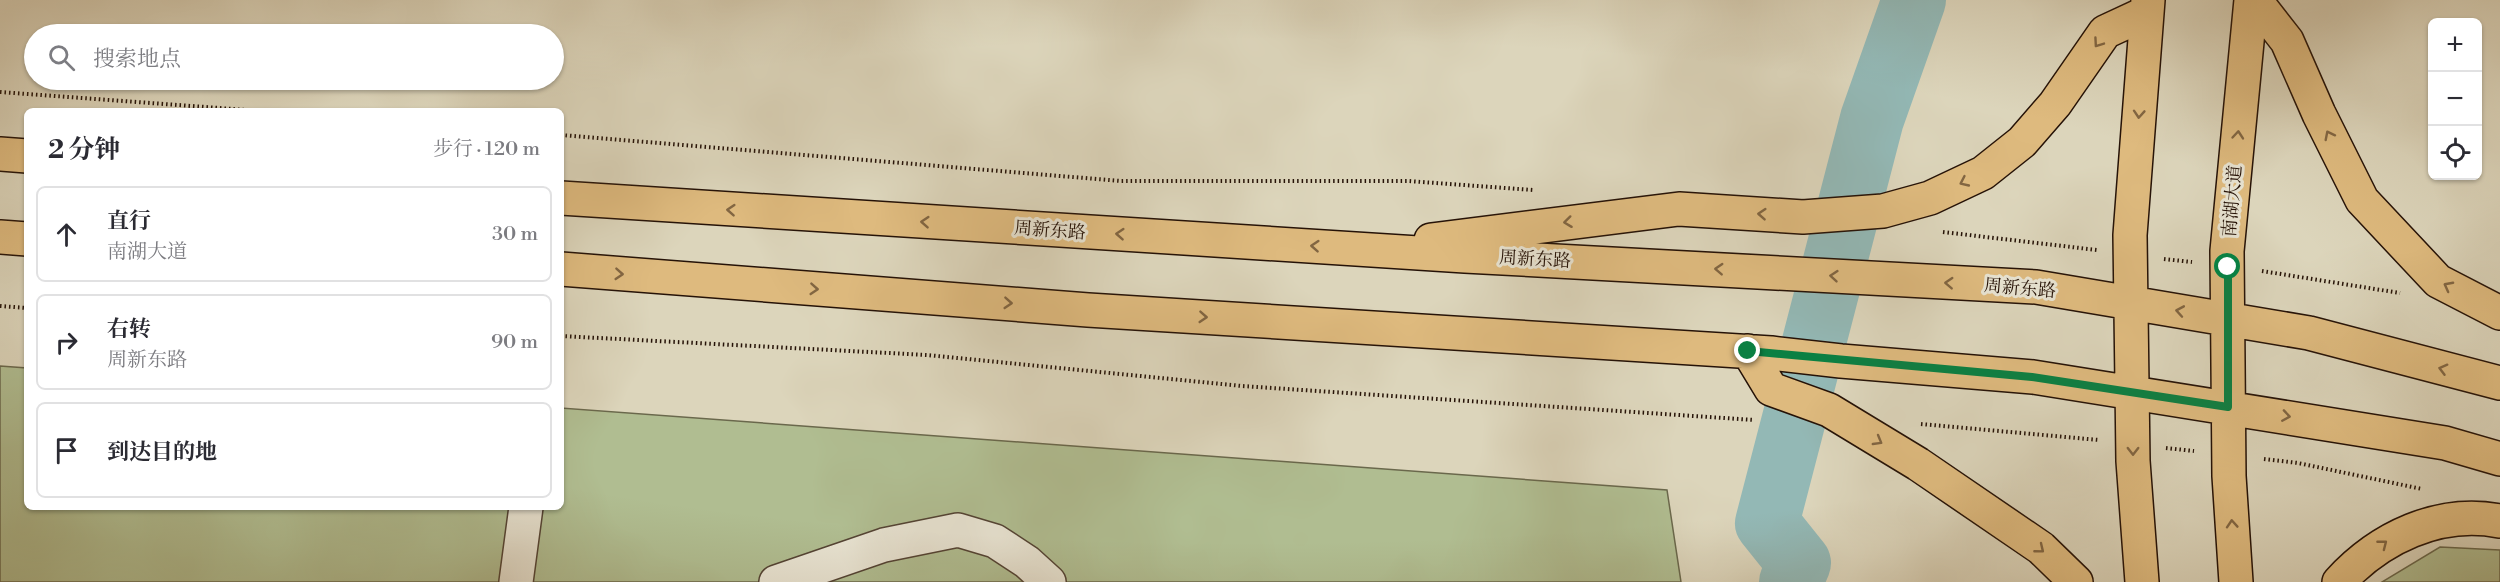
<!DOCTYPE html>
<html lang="zh">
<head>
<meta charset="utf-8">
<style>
	body { margin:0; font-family:"Libre Bodoni","Noto Serif SC",serif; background:#f2f2f3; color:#2b2b33 }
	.controls { position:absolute; right:18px; top:18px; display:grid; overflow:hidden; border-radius:9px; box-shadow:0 2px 4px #0004 }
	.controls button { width:54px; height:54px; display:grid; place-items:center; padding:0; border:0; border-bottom:2px solid #e1e1e2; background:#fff; color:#2b2b33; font:30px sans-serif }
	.stop { position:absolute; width:18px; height:18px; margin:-14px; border:4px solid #0b8043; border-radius:50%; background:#fff }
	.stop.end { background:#0b8043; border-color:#fff; box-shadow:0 2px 6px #0008 }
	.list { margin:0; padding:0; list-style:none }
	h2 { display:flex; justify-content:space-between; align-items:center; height:78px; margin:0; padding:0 24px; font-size:26px }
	h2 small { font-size:20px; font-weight:400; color:#7c7c81 }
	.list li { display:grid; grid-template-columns:39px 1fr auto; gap:18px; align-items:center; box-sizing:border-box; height:96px; margin:0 12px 12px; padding:0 12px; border:2px solid #e1e1e2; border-radius:9px }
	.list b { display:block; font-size:22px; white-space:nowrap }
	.list p { margin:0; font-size:20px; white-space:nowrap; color:#7c7c81 }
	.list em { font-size:20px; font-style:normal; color:#7c7c81 }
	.icon { flex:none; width:33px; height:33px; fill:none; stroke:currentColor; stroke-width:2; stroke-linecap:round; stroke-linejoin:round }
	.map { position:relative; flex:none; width:2500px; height:582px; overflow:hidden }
	.search { position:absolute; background:#fff; box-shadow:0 2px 4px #0004; left:24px; top:24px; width:540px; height:66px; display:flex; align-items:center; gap:15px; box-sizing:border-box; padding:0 21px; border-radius:33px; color:#7c7c81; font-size:22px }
	.panel { position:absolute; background:#fff; box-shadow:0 2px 4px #0004; left:24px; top:108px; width:540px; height:402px; border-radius:9px }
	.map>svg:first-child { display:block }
</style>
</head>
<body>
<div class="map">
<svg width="2500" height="582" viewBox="0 0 2500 582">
	<rect width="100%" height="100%" fill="#dcd5bb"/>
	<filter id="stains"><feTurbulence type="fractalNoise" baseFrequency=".00333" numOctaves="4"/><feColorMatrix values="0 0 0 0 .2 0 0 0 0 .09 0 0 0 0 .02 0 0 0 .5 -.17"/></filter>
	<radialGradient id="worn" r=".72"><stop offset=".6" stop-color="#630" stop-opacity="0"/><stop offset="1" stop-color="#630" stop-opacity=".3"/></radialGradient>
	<!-- green -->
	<path fill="#b0bd91" stroke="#6a684c" stroke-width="1.5" d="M 0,366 L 27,368 L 27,507 L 561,507 L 561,408 L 1667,490 L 1681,582 L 0,582 Z
		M 2440,547 L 2500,550 L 2500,582 L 2382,582 Z"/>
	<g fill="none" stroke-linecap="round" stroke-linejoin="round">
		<!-- river -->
		<path stroke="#93b8b5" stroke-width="64" d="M 1791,582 L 1799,563 L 1767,523 L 1872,119 L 1914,0"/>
		<defs>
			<path id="minor" d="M 516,582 L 526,507
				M 776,582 L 884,545 L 958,530 L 995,541 L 1027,562 L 1049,582"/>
			<path id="major" d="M 2255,0 L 2287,41 L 2319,114 L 2362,200 L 2438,281 L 2500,313
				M 0,154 L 27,156
				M 561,198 L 1465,256 L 2036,287 L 2309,333 L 2500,383
				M 0,237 L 27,239
				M 1431,240 L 1679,209 L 1803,217 L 1883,211 L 1930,198 L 1983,173 L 2022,142 L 2055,104 L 2105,32 L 2146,13
				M 561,269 L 1088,310 L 1771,353 L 1841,361 L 2033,377 L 2445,443 L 2500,459
				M 1748,351 L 1771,389 L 1829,410 L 1918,464 L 2041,548 L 2076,582
				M 2142,582 L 2133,461 L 2130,235 L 2148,0
				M 2236,582 L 2229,476 L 2227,251 L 2251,0
				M 2339,582 C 2379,538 2439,509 2500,521"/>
		</defs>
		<!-- minor casing -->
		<use href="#minor" stroke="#534334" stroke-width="36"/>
		<!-- major casing -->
		<use href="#major" stroke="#251207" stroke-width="36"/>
		<!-- path -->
		<path stroke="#251207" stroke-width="4" stroke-dasharray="1.5 3" stroke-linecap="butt" d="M 0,92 L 260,111
			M 561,135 L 1121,181 L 1408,181 L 1533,190
			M 1943,232 L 2097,250
			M 2164,259 L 2192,262
			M 2262,271 L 2400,293
			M 0,306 L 27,308
			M 561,336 L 927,355 L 1242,386 L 1754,420
			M 1921,424 L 2099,440
			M 2166,448 L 2194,451
			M 2264,459 L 2298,463 L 2422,489"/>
		<!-- minor -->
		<use href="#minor" stroke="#e8e4d3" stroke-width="33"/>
		<!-- major -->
		<use href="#major" stroke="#deba7e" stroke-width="33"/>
	</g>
	<!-- one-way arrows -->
	<defs><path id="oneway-chevron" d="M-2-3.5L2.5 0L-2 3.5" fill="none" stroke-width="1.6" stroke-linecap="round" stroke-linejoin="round" transform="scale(1.5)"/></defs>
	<g stroke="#826642">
		<use href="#oneway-chevron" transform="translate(2098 43) rotate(125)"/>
		<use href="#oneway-chevron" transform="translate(2139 114) rotate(94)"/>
		<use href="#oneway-chevron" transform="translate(2238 135) rotate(-85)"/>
		<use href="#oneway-chevron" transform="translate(2329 135) rotate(-117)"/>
		<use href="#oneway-chevron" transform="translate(1964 182) rotate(155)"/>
		<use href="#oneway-chevron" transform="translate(731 210) rotate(-176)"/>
		<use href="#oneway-chevron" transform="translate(1762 214) rotate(-176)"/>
		<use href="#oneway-chevron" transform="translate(925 222) rotate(-176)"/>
		<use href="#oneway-chevron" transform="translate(1568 222) rotate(173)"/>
		<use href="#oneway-chevron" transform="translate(1120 234) rotate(-176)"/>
		<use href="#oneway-chevron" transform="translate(1315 246) rotate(-176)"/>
		<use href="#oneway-chevron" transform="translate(1719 269) rotate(-177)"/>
		<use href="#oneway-chevron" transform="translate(619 274) rotate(4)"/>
		<use href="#oneway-chevron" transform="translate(1834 276) rotate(-175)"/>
		<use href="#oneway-chevron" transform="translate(1949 283) rotate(-177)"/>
		<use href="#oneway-chevron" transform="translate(2448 286) rotate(-152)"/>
		<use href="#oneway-chevron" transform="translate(814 289) rotate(4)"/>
		<use href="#oneway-chevron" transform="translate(1008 303) rotate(4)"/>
		<use href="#oneway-chevron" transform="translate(2180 311) rotate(-170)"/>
		<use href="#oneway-chevron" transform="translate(1203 317) rotate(4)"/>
		<use href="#oneway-chevron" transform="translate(2443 369) rotate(-165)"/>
		<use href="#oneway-chevron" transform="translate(2286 416) rotate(9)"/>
		<use href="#oneway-chevron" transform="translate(1878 441) rotate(30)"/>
		<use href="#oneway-chevron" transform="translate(2133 451) rotate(90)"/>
		<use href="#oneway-chevron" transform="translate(2232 524) rotate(-94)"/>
		<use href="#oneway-chevron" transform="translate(2383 544) rotate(-38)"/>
		<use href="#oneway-chevron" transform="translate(2040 549) rotate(39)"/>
	</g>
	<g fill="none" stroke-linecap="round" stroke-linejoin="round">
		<!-- route -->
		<path stroke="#0b8043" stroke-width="8" d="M 1748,351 L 2032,377 L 2228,407 L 2228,267"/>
	</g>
	<g text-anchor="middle" stroke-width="6" stroke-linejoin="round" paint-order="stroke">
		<!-- street labels -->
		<g font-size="18" fill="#251207" stroke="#e8e4d3">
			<text transform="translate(2232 201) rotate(-85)" y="6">南湖大道</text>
			<text transform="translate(1050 230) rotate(4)" y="6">周新东路</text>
			<text transform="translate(1535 259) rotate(3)" y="6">周新东路</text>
			<text transform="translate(2020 288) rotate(5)" y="6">周新东路</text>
		</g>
	</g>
	<rect width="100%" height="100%" filter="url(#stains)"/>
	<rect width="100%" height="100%" fill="url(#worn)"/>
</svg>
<div class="controls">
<button>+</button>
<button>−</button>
<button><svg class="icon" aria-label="locate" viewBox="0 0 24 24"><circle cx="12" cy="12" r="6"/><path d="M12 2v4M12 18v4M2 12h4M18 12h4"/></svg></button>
</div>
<div class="stop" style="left:2228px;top:267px"></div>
<div class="stop end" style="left:1748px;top:351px"></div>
<div class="search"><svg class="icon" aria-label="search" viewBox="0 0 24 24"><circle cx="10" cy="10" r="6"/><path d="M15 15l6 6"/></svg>搜索地点</div>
<section class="panel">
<h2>2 分钟<small>步行 · 120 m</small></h2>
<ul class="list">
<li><svg class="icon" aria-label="ahead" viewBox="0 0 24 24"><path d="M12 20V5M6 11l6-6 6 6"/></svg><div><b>直行</b><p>南湖大道</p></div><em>30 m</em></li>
<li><svg class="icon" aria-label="right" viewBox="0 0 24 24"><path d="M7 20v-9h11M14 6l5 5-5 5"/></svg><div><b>右转</b><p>周新东路</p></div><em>90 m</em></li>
<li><svg class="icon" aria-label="arrive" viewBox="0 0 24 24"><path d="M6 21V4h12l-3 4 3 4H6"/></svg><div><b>到达目的地</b></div></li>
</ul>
</section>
</div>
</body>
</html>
